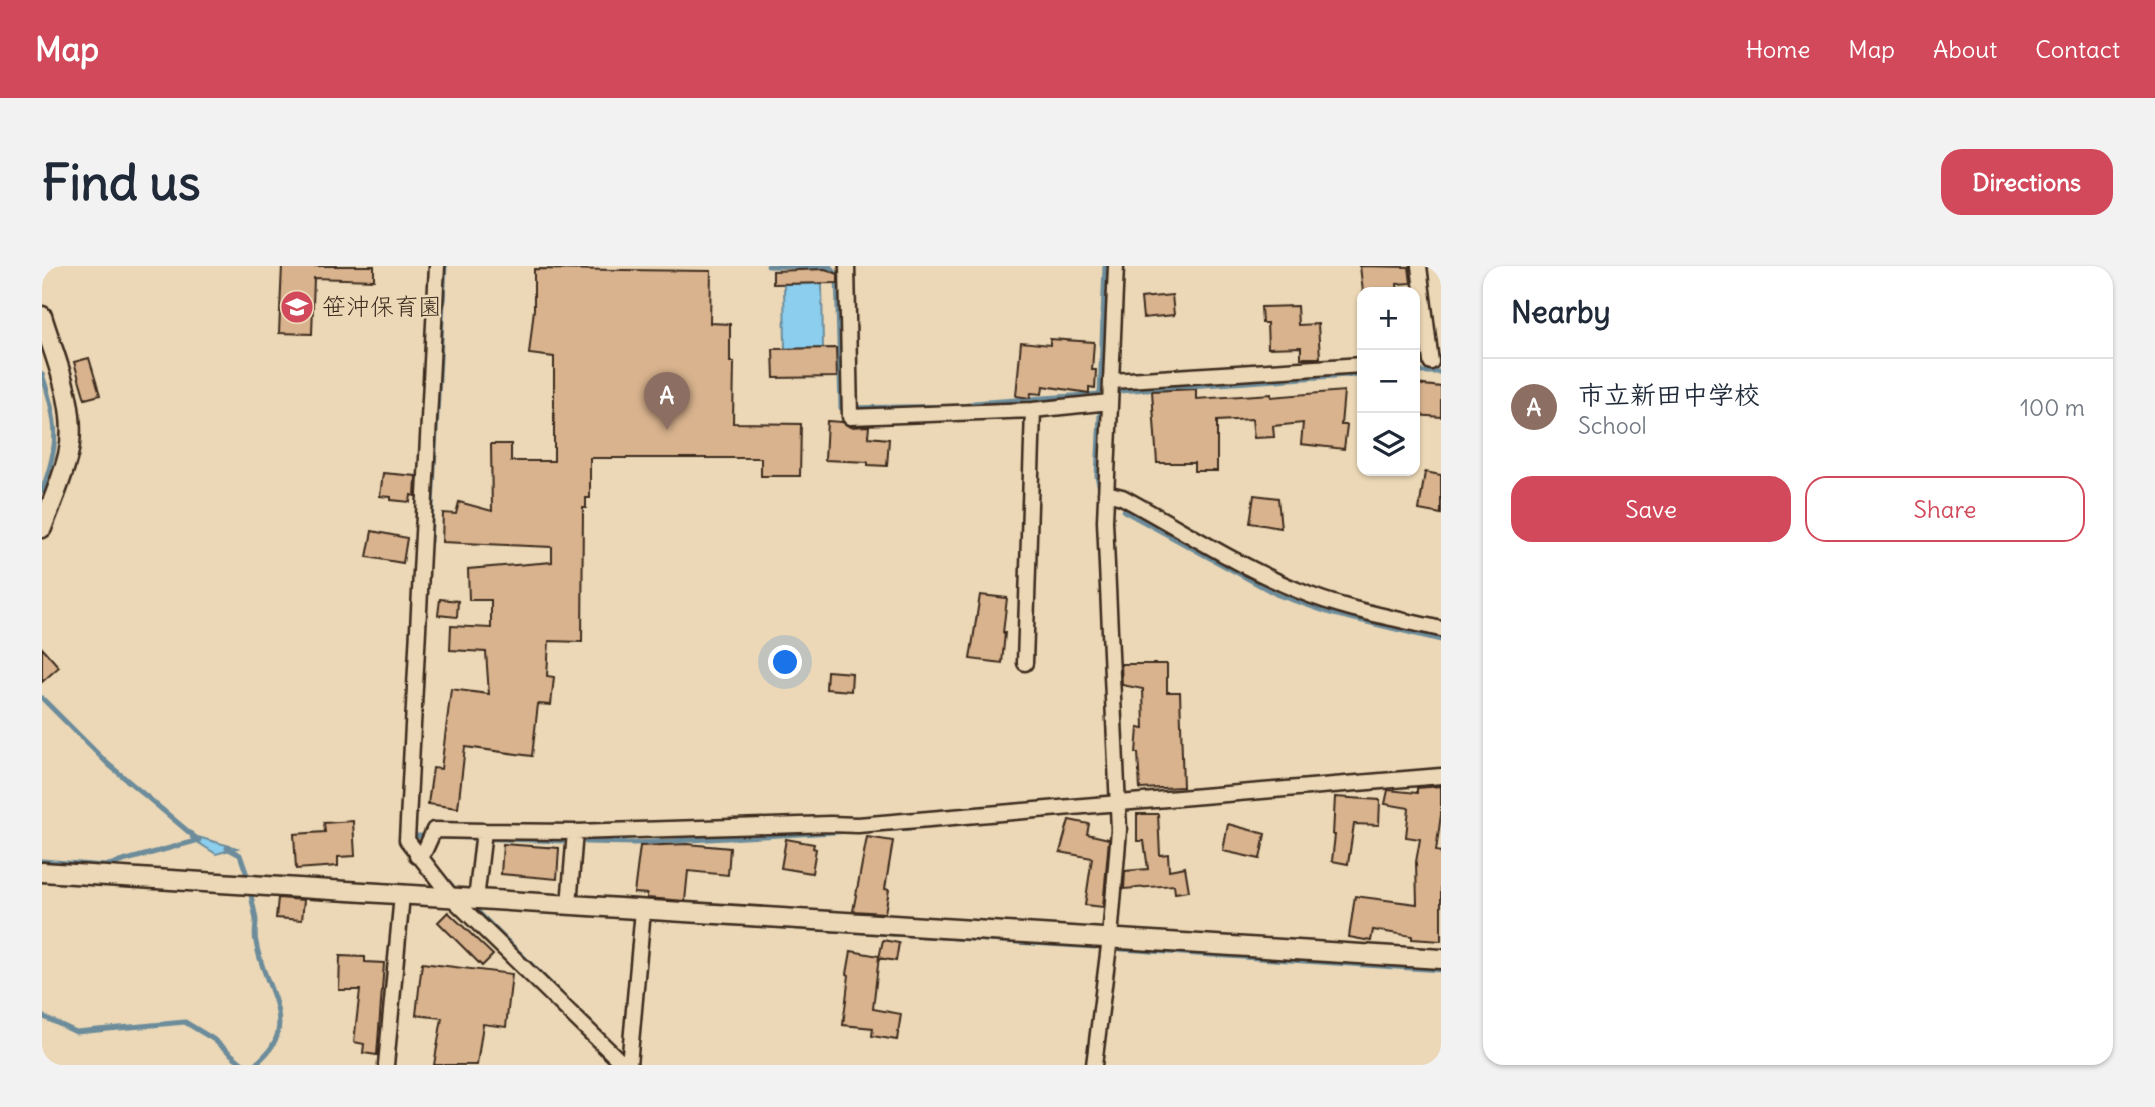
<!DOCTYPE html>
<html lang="en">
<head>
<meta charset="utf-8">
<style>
	body { margin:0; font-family:Delius,"Klee One",sans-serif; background:#f2f2f3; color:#1f2937 }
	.controls { position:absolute; right:21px; top:21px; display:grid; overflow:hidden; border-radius:14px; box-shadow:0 2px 5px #0004 }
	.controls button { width:63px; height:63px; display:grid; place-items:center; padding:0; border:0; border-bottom:2px solid #e0e1e3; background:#fff; color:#1f2937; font:35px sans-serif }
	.you { position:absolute; left:744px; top:397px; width:24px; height:24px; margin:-18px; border:5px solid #fff; border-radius:50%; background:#1a73e8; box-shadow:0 0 0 10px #1a73e833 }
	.badge { display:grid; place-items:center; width:46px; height:46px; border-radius:50%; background:#d1495b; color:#fff; font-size:23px; font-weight:700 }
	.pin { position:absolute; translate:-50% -58px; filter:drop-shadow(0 2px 4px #0008) }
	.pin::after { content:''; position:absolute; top:37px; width:24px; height:21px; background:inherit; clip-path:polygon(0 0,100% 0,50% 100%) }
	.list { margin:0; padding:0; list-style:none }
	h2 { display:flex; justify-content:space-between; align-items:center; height:91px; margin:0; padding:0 28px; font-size:30px }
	h2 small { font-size:23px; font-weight:400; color:#747a83 }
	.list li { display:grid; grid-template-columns:46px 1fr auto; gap:21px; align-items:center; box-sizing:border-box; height:98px; padding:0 28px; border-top:2px solid #e0e1e3 }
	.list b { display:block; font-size:26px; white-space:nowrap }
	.list p { margin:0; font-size:23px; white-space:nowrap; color:#747a83 }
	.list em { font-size:23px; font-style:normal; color:#747a83 }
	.actions { display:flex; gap:14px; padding:21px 28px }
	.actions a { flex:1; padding:16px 0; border:2px solid #d1495b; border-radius:21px; text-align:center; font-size:24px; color:#d1495b }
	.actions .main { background:#d1495b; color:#fff }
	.icon { flex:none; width:38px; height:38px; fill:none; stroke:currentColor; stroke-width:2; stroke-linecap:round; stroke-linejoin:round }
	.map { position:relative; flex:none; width:1399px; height:799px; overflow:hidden; border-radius:21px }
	header { display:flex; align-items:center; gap:42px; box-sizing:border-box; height:98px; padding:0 35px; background:#d1495b; color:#fff }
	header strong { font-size:33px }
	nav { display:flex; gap:38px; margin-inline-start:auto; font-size:24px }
	.intro { display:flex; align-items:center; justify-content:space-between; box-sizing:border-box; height:168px; padding:0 42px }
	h1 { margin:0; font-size:49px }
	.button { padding:18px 32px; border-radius:21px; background:#d1495b; color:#fff; font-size:24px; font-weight:700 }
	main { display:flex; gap:42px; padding:0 42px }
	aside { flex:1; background:#fff; border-radius:21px; box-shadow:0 2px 5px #0004 }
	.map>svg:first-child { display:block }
</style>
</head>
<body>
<header>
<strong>Map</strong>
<nav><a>Home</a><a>Map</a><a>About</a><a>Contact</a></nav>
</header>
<div class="intro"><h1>Find us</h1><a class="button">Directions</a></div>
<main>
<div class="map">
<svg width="1399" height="799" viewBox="0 0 1399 799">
	<rect width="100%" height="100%" fill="#ecd8b6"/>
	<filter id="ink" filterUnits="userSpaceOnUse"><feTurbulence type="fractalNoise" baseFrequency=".0143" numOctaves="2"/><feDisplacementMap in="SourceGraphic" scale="14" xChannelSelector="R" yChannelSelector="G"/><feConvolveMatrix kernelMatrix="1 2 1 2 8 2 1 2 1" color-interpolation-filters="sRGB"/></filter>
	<g filter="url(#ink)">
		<!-- water -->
		<path fill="#8cceee" stroke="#6c8c9b" stroke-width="2" d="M 780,17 L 781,82 L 743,83 L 742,18 Z
			M 152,570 L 195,582 L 174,588 L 149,572 Z"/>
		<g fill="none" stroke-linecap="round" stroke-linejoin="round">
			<!-- stream -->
			<path stroke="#6c8c9b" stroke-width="5" d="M 726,0 L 788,1 L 795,9 L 799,142 L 923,140 L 932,137 L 1058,128
				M 1373,106 L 1399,106
				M 0,108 C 16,157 18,177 0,225
				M 1077,125 L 1320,108
				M 1058,130 L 1063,0
				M 1058,223 L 1055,210 L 1058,148
				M 1082,245 L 1236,329 L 1288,347 L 1399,374
				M 388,276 L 403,0
				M 0,432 L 66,498 L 155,573
				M 848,563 L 869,562
				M 373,570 L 379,570
				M 397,571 L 523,575
				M 544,576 L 594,577 L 810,565
				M 185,582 L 198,589 L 205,609
				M 0,595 L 63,600 L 157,574
				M 402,611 L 412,622
				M 209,628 C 210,636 213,646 214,654 C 214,662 212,669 214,676 C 221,723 263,761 212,799
				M 429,639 L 519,728
				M 602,652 L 1053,681
				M 1079,683 L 1399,704
				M 0,750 L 34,766 L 143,756 L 171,773 L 202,799"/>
		</g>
		<!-- building -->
		<path fill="#d9b38e" stroke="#3b2a1e" stroke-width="2" d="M 240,0 L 332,0 L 332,14 L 272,12 L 270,68 L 237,67 Z
			M 1318,0 L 1367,1 L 1369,17 L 1355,18 L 1356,26 L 1321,26 Z
			M 492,3 L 669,5 L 668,57 L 688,58 L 688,96 L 692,96 L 691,157 L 759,158 L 758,210 L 719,210 L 719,192 L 548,192 L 548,232 L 544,232 L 544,242 L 541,242 L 540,376 L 507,375 L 505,410 L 512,411 L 509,439 L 496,438 L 490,490 L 423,481 L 416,542 L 386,538 L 391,502 L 399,503 L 409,423 L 447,428 L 444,386 L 408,384 L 409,360 L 449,362 L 449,334 L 427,334 L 426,303 L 510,296 L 510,281 L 400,276 L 401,247 L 414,248 L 417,236 L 450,245 L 449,178 L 469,178 L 469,195 L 512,195 L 512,91 L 487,88 L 492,43 Z
			M 783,3 L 796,8 L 796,17 L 731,18 L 731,5 Z
			M 1130,29 L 1132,49 L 1101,52 L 1099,32 Z
			M 1255,40 L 1256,59 L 1276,58 L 1278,92 L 1259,92 L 1259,81 L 1226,82 L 1225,57 L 1220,57 L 1219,41 Z
			M 1008,73 L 1052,76 L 1050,104 L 1054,104 L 1053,122 L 1047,121 L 1047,127 L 1001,120 L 1000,128 L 989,127 L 988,132 L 974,130 L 979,76 L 1008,79 Z
			M 794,82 L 795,111 L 732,112 L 731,83 Z
			M 47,92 L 58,129 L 43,133 L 32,96 Z
			M 1373,118 L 1399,121 L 1399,151 L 1373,149 Z
			M 1154,123 L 1154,133 L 1229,128 L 1229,131 L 1302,125 L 1299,159 L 1305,159 L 1302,183 L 1259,178 L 1261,157 L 1231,160 L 1232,171 L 1212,172 L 1210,153 L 1175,155 L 1175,205 L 1152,205 L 1152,197 L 1115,197 L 1110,125 Z
			M 785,155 L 800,156 L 808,161 L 827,160 L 826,171 L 847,173 L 845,200 L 826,199 L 826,196 L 783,194 Z
			M 1383,206 L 1399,209 L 1399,248 L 1377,244 Z
			M 341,207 L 374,210 L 373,230 L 369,229 L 368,236 L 349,234 L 349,231 L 338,230 Z
			M 1212,229 L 1236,232 L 1239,262 L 1208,257 Z
			M 330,265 L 365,272 L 361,297 L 325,291 Z
			M 938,329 L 965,332 L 961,367 L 963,367 L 960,397 L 928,393 Z
			M 398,333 L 416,335 L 415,351 L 396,349 Z
			M 0,382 L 17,401 L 0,416 Z
			M 1079,398 L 1125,398 L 1125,426 L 1138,426 L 1141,521 L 1098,523 L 1096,487 L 1094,487 L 1096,462 L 1102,463 L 1101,423 L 1080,419 Z
			M 785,405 L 810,407 L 809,425 L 784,423 Z
			M 1399,520 L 1399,549 L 1394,585 L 1399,586 L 1399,675 L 1370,673 L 1370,670 L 1331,664 L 1329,675 L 1307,671 L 1313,630 L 1375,638 L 1374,596 L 1378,573 L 1364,571 L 1367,542 L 1343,538 L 1346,524 L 1375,527 L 1375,522 Z
			M 1293,531 L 1338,534 L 1337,559 L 1312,558 L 1306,598 L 1290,595 L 1293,569 L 1291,569 Z
			M 1095,548 L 1116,548 L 1118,589 L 1126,588 L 1127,604 L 1143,601 L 1147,625 L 1133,627 L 1132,619 L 1082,623 L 1083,605 L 1106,603 L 1102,575 L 1095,575 Z
			M 1027,554 L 1047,558 L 1045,568 L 1067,573 L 1061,641 L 1043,639 L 1050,592 L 1018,586 Z
			M 311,555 L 313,590 L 296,591 L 296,600 L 254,603 L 252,568 L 283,566 L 282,557 Z
			M 1186,558 L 1223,568 L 1218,593 L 1181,585 Z
			M 825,571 L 851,575 L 843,623 L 847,624 L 843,647 L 811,645 Z
			M 744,573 L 772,578 L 771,582 L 774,583 L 770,607 L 739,602 Z
			M 461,578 L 517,582 L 515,613 L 459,608 Z
			M 645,578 L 688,582 L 686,609 L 646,605 L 643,635 L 605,632 L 605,628 L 592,627 L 598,580 Z
			M 236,632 L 262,634 L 260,654 L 234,652 Z
			M 406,646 L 451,689 L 440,700 L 396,656 Z
			M 841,674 L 857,677 L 854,695 L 837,692 Z
			M 809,685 L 837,690 L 831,743 L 859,748 L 855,774 L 830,770 L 831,762 L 801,759 L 807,709 L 805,708 Z
			M 298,690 L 323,691 L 323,696 L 342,697 L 335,789 L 321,787 L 322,778 L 312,776 L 318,724 L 297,724 Z
			M 380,697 L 470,708 L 464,761 L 441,758 L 435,799 L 392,799 L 400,752 L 374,749 Z"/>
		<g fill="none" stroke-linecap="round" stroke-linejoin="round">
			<defs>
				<path id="minor" d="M 395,0 L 365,574 L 411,633 L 582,799
					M 805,0 L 808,151 L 991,144 L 1068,136
					M 1377,0 L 1389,96
					M 1070,115 L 1320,99
					M 1064,227 L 1080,231 C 1138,262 1194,299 1255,324 C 1300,343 1351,352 1399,363
					M 983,397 L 991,144
					M 375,590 L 383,584 L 392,564 L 442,565
					M 434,634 L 442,565 L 533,566
					M 527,639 L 533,566 L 788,558 L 816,559 L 1399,510
					M 344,799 L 360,629
					M 587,799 L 601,644
					M 1052,799 L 1068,672 L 1077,564 L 1063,255 L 1074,0"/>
				<path id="tertiary" d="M 0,50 C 13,93 37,143 26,189 C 20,214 9,238 0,262
					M 0,606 L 1399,693"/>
			</defs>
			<!-- minor casing -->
			<use href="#minor" stroke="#3b2a1e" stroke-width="19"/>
			<!-- tertiary casing -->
			<use href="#tertiary" stroke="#3b2a1e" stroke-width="23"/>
			<!-- minor -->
			<use href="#minor" stroke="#ecd8b6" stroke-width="14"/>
			<!-- tertiary -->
			<use href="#tertiary" stroke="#ecd8b6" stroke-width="18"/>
		</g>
	</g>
	<!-- icons -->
	<defs>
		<symbol id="school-disc" viewBox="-11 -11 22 22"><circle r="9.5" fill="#d1495b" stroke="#ecd8b6"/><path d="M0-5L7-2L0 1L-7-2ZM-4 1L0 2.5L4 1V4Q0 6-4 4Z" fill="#fff"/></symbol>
	</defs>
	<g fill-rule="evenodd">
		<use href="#school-disc" x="236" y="22" width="38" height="38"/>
	</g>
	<g text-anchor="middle" stroke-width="5" stroke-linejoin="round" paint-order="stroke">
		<!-- poi labels -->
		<g font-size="24" fill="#3b2a1e" stroke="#ecd8b6" text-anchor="start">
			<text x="280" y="49">笹沖保育園</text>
		</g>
	</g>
</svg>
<div class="controls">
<button>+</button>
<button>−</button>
<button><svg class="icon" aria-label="layers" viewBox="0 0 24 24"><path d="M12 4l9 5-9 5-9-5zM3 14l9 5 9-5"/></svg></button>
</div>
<div class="you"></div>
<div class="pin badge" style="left:625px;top:164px;background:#8d6e63">A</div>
</div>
<aside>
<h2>Nearby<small></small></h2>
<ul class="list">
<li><span class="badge" style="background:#8d6e63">A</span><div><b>市立新田中学校</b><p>School</p></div><em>100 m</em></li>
</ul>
<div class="actions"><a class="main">Save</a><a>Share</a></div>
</aside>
</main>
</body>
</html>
